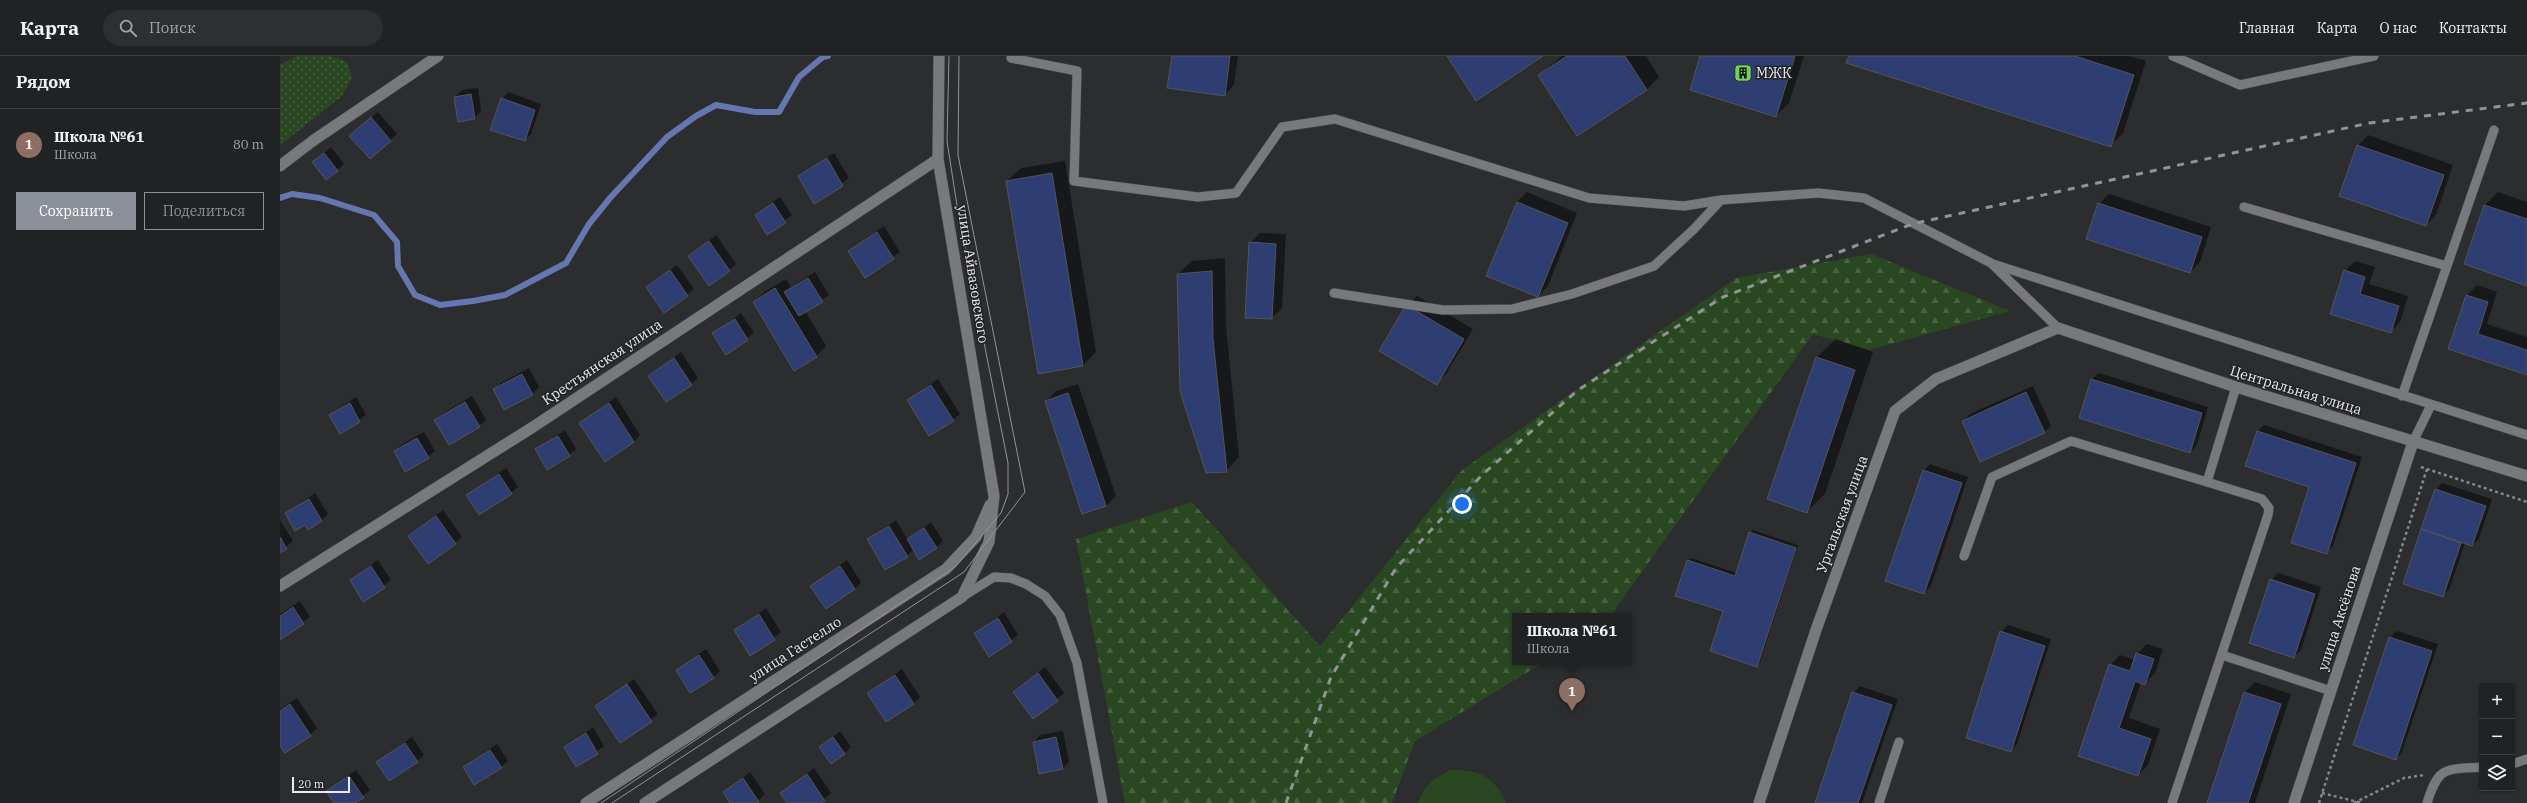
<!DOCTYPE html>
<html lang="ru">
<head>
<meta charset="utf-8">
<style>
	body { margin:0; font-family:"IBM Plex Serif",serif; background:#2d2f30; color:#f1f3f6 }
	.controls { position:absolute; right:12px; bottom:12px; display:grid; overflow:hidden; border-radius:0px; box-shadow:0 1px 3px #0004 }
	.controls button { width:36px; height:36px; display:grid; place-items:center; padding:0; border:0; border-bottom:1px solid #3e3f41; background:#212223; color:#f1f3f6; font:20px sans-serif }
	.scale { position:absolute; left:12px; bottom:10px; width:58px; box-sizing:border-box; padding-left:4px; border:2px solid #eaebec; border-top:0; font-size:11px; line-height:14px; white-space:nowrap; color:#eaebec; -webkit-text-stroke:3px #222325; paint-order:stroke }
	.you { position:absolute; left:1182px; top:448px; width:14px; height:14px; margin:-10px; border:3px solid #fff; border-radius:50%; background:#1a73e8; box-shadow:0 0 0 6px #1a73e833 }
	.badge { display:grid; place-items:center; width:26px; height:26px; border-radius:50%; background:#8c9099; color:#fff; font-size:13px; font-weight:700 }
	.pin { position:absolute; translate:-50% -33px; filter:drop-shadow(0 1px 2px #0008) }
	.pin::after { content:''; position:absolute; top:21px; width:14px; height:12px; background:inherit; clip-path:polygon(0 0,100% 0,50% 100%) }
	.popup { position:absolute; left:1232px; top:557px; width:120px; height:52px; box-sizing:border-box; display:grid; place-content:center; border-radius:0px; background:#212223; filter:drop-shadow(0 1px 3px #0005); font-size:13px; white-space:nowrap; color:#a2a4a6 }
	.popup b { font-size:15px; color:#f1f3f6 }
	.popup::after { content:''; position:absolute; left:50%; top:100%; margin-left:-8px; border:8px solid transparent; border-top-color:#212223 }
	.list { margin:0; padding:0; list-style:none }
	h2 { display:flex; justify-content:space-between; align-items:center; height:52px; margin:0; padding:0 16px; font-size:17px }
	h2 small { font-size:13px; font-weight:400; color:#a2a4a6 }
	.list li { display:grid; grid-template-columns:26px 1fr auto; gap:12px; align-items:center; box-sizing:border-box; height:72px; padding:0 16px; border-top:1px solid #3e3f41 }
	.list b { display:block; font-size:15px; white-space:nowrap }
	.list p { margin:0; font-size:13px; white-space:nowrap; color:#a2a4a6 }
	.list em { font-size:13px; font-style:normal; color:#a2a4a6 }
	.actions { display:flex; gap:8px; padding:12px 16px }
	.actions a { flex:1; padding:9px 0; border:1px solid #8c9099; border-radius:0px; text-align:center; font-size:14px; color:#8c9099 }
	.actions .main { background:#8c9099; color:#fff }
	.icon { flex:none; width:22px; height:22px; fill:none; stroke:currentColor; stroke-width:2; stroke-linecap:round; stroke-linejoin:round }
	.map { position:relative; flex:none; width:2247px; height:747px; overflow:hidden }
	header { display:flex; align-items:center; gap:24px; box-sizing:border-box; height:56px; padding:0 20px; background:#212223; border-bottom:1px solid #3e3f41 }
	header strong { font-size:19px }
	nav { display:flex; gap:22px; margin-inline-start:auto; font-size:14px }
	.search { width:280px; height:36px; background:#2d2f30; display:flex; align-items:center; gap:10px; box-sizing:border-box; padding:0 14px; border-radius:22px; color:#a2a4a6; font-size:15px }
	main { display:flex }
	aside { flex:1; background:#212223 }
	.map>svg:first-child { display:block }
</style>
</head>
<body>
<header>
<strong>Карта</strong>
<div class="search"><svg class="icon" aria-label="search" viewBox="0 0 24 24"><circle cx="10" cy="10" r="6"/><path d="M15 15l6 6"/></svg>Поиск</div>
<nav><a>Главная</a><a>Карта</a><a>О нас</a><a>Контакты</a></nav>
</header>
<main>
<aside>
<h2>Рядом<small></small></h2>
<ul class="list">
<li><span class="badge" style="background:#8d6e63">1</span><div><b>Школа №61</b><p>Школа</p></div><em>80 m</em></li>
</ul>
<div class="actions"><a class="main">Сохранить</a><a>Поделиться</a></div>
</aside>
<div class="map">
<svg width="2247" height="747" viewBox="0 0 2247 747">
	<defs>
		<pattern id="grass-dots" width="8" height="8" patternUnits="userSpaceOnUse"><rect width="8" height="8" fill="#294822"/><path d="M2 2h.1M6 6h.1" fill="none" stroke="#486342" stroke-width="1.8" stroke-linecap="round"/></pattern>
		<pattern id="forest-firs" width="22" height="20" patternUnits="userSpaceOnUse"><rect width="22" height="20" fill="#294822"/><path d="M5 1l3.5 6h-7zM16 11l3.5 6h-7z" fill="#486342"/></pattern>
	</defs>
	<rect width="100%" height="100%" fill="#2c2d2f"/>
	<!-- grass -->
	<path fill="url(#grass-dots)" d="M 17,0 L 52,0 L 67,6 L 72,22 L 62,40 L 0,89 L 0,9 Z"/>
	<!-- forest -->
	<path fill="url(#forest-firs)" d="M 1591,198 L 1730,255 L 1589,294 L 1533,278 L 1330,560 L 1235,560 L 1235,606 L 1264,606 L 1135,685 L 1112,747 L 845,747 L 796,483 L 912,446 L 1040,590 L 1182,414 L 1456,222 Z"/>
	<!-- pitch -->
	<path fill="#294822" d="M 1171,714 C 1200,714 1214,720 1226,747 L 1138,747 C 1144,729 1154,722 1171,714 Z"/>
	<!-- shadow -->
	<path fill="#0007" d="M 893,0 L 958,0 L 954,29 L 944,39 Z
		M 1282,0 L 1366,0 L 1379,21 L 1366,34 L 1259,19 Z
		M 1421,0 L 1524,0 L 1509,47 L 1496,60 Z
		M 1570,0 L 1849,0 L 1866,5 L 1843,77 L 1830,90 Z
		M 198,32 L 201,55 L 195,62 L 175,41 L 182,34 Z
		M 228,36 L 261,48 L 251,78 L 245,84 L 222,43 Z
		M 98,56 L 117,78 L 110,84 L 77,73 Z
		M 2088,79 L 2173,109 L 2156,159 L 2146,169 L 2078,90 Z
		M 51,91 L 64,108 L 57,114 L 33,106 Z
		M 554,97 L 569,122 L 535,146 L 519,120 Z
		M 785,105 L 816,296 L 803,309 L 759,316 L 727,125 L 741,112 Z
		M 1247,136 L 1297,157 L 1268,230 L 1258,240 L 1237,146 Z
		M 2218,136 L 2247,146 L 2247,229 L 2205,149 Z
		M 1829,138 L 1931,171 L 1920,206 L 1910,216 L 1819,148 Z
		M 500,141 L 512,159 L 488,177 L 476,159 Z
		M 604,170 L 620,196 L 585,220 L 569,195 Z
		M 980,177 L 1006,178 L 1002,252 L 992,262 L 970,187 Z
		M 436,179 L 456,208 L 449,214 L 410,200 Z
		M 945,202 L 946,270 L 959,401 L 946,415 L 898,218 L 912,205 Z
		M 2075,205 L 2095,211 L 2089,228 L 2128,240 L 2120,266 L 2110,276 L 2051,257 L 2065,215 Z
		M 397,209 L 414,233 L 407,239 L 367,231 Z
		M 535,216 L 549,239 L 525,255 L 546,290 L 536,300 L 474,246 L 484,236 L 506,223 L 511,231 Z
		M 2197,229 L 2217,236 L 2207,268 L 2247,281 L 2247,317 L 2169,292 L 2187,239 Z
		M 1137,240 L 1193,273 L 1166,318 L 1156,328 L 1127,250 Z
		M 461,257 L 474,277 L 446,297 L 434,278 Z
		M 1556,283 L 1593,296 L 1545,438 L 1526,456 L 1488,443 L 1537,301 Z
		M 401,296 L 418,322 L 411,328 L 370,320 Z
		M 249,312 L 259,331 L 252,338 L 214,333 L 221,327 Z
		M 1819,317 L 1928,351 L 1917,389 L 1910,396 L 1800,362 L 1812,323 Z
		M 658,323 L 680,358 L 673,364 L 628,344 Z
		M 798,328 L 836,440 L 826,450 L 766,346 L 776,335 Z
		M 1753,330 L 1771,370 L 1764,376 L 1683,365 L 1690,358 Z
		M 192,340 L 206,364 L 199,370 L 155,365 L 162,358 Z
		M 76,341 L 86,359 L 60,377 L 50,359 Z
		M 336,341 L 360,379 L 354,386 L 300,367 Z
		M 1984,369 L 2082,401 L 2053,490 L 2046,497 L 2031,430 L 1977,376 Z
		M 285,374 L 296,393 L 289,399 L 256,394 Z
		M 144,376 L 155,395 L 148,401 L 115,395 L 121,389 Z
		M 1650,408 L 1688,421 L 1651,530 L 1644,537 L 1644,414 Z
		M 226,412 L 238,431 L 231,437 L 187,439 Z
		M 2162,427 L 2212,443 L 2199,483 L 2192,489 L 2185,487 L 2169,534 L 2162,540 L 2124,527 L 2156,433 Z
		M 35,437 L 48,458 L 42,464 L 6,458 Z
		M 163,454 L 182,481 L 149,507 L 130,480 Z
		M 0,464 L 13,485 L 0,496 Z
		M 616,464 L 628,484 L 651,466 L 663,485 L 656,492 L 634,493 L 627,500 L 588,483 Z
		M 1473,474 L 1518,489 L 1480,606 L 1477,609 L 1444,555 L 1407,505 L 1411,502 L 1457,517 L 1470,477 Z
		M 98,504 L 111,524 L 84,544 L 71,524 Z
		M 567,504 L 581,526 L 575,533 L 532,530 Z
		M 1998,517 L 2041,531 L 2021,594 L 2014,601 L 1991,524 Z
		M 20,545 L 30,561 L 0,582 L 0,558 Z
		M 486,552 L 501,576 L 471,599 L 455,574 Z
		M 724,556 L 738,579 L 709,600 L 695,578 Z
		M 1728,569 L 1771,583 L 1737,688 L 1730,695 L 1721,576 Z
		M 2117,575 L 2158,588 L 2122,696 L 2116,703 L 2110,581 Z
		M 1867,588 L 1883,593 L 1875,617 L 1865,627 L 1861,626 L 1849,662 L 1880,673 L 1868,709 L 1858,719 L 1800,699 L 1830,609 L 1840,599 L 1855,604 L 1857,598 Z
		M 426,593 L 440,615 L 433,621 L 397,614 Z
		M 765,611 L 784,637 L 754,662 L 734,636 Z
		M 622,613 L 640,641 L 633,648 L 589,637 Z
		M 354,623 L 378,658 L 341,686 L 317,650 Z
		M 1975,626 L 2011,638 L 1975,747 L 1928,747 L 1964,637 Z
		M 1580,630 L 1618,643 L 1582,747 L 1538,747 L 1573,637 Z
		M 17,642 L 37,672 L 30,679 L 0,688 L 0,653 Z
		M 313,671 L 324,690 L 296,710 L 285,691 Z
		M 560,675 L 571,691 L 564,698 L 541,691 Z
		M 783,675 L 789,706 L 783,712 L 754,686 L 760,679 Z
		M 132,681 L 144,699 L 137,705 L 97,706 Z
		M 217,688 L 228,705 L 221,711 L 184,711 Z
		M 534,712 L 551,737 L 540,747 L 508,747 L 501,738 Z
		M 76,714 L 90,734 L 74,747 L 55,747 L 47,735 Z
		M 470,716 L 485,738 L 475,747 L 452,747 L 444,736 Z"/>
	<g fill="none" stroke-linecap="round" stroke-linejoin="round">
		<!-- stream -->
		<path stroke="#6477b1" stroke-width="6" d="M 0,142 L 12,138 L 40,142 L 94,159 L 117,186 L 118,210 L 135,239 L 160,249 L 193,245 L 225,239 L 286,207 L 309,168 L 330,142 L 387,81 L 416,60 L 436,49 L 475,56 L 499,56 L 519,21 L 543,1 L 548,0"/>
	</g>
	<!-- building -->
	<path fill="#2e3d72" stroke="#545557" d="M 892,0 L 950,0 L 945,40 L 887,32 Z
		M 1167,0 L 1263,0 L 1196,45 Z
		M 1287,0 L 1345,0 L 1367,34 L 1297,80 L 1258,19 Z
		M 1420,0 L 1515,0 L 1496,61 L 1410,34 Z
		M 1569,0 L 1795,0 L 1854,19 L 1831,91 L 1566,7 Z
		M 191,38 L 195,63 L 178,66 L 174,41 Z
		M 221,42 L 255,54 L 245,85 L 210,74 Z
		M 91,61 L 111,85 L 90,103 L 69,80 Z
		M 2077,89 L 2164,119 L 2146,170 L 2059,140 Z
		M 44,97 L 58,115 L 46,124 L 32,106 Z
		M 547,102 L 563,130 L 534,148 L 518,120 Z
		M 772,117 L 803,310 L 758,318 L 726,125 Z
		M 1237,146 L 1288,167 L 1258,241 L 1206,220 Z
		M 493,147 L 506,167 L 487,179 L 475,159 Z
		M 1818,147 L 1922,181 L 1910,217 L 1806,183 Z
		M 2204,149 L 2247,163 L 2247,230 L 2184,208 Z
		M 597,176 L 614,203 L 585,222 L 568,195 Z
		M 429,185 L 450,215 L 429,230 L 408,200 Z
		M 969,186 L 996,188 L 992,263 L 965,262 Z
		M 390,214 L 408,240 L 384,257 L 366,231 Z
		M 2064,214 L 2085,221 L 2080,238 L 2119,250 L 2111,277 L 2050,258 Z
		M 932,215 L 933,284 L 947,416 L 926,417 L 900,335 L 897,218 Z
		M 528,222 L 543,246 L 519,260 L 504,236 Z
		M 495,232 L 537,301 L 514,315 L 473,246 Z
		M 2186,239 L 2208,246 L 2198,278 L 2247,294 L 2247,319 L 2168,293 Z
		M 1126,249 L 1184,283 L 1157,329 L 1099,295 Z
		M 455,263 L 468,284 L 446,299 L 432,277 Z
		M 1536,301 L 1575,314 L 1527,457 L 1487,443 Z
		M 394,302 L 412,329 L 386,346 L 368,320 Z
		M 242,318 L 253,339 L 224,354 L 213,333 Z
		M 1811,323 L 1922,357 L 1910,397 L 1799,362 Z
		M 651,329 L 674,365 L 649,380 L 627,344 Z
		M 1746,336 L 1765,377 L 1700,406 L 1682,365 Z
		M 788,337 L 826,450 L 802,458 L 765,345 Z
		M 185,346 L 200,371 L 169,389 L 154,364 Z
		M 70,347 L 80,366 L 60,378 L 49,359 Z
		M 329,347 L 354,386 L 325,406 L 299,367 Z
		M 1977,375 L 2076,407 L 2047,498 L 2011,487 L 2029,431 L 1965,410 Z
		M 278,380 L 290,400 L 267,414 L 255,393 Z
		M 137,382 L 149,402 L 125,416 L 114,395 Z
		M 1643,414 L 1682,427 L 1644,538 L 1605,525 Z
		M 219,418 L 232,438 L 199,459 L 186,439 Z
		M 2155,433 L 2206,450 L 2192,490 L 2141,473 Z
		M 29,443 L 42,465 L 28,474 L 25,469 L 15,475 L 5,457 Z
		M 156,460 L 176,488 L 148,508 L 128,480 Z
		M 609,470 L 628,501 L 605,514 L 587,483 Z
		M 644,472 L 657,492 L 639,504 L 627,483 Z
		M 2141,473 L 2181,487 L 2163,541 L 2123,528 Z
		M 1469,476 L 1516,492 L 1477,611 L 1430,595 L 1443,555 L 1395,540 L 1407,504 L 1455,520 Z
		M 0,481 L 7,493 L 0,497 Z
		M 91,510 L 105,532 L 83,546 L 70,524 Z
		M 560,510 L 575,533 L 546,553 L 530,530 Z
		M 1990,523 L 2035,538 L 2014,602 L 1969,587 Z
		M 13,551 L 24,568 L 0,584 L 0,560 Z
		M 479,558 L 495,584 L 470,600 L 454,574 Z
		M 718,562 L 732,586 L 709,601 L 694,577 Z
		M 1720,575 L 1765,590 L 1731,696 L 1686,682 Z
		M 2109,581 L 2152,595 L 2116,704 L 2073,689 Z
		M 1856,597 L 1874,603 L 1865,629 L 1855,625 L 1839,672 L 1871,683 L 1858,720 L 1798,700 L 1829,608 L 1850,615 Z
		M 419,599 L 434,622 L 410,637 L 396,614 Z
		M 758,617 L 778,645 L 753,663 L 733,636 Z
		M 615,619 L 634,648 L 606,666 L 587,637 Z
		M 347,628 L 372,666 L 340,687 L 315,650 Z
		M 1572,636 L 1612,649 L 1578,747 L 1535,747 Z
		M 1964,636 L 2001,648 L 1968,747 L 1927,747 Z
		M 10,648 L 31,680 L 5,697 L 0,690 L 0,655 Z
		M 306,677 L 318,698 L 296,711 L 284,691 Z
		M 553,681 L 565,698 L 551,708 L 539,691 Z
		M 776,681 L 783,713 L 759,718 L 753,686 Z
		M 125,687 L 138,706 L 109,725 L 96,706 Z
		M 210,694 L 222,712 L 194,729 L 183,711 Z
		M 527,718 L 545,745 L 542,747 L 507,747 L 500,737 Z
		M 69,720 L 84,742 L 75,747 L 54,747 L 46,735 Z
		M 463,722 L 479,746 L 477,747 L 450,747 L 443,736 Z"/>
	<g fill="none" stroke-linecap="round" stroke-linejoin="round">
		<defs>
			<path id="service" d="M 1893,0 L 1960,29 L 2094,0
				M 731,2 L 797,15 L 794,125 L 918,141 L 956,137 L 1002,71 L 1055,63 L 1309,142 L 1404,150 L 1441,144 L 1538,137 L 1584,142 L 1711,207 L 1778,272
				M 1964,151 L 2167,210
				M 1713,208 L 2247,379
				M 1054,237 L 1163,254 L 1232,253 L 1292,238 L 1374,210 L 1414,173 L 1441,144
				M 2122,340 L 2214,74
				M 2133,386 L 2151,349
				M 1684,500 L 1712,421 L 1791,385 L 1927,426
				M 682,541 L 714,521 L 731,522 L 746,528 L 765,540 L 780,559 L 797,607 L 823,747
				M 1942,599 L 2051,635
				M 2232,708 L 2247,703
				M 1599,747 L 1619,686
				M 1892,747 L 1988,459 L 1989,452 L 1982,443 L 1927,426 L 1956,331
				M 2147,747 C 2159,709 2165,714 2202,711"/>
			<path id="pedestrian" d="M 0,110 L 34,84"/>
			<path id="minor" d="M 34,84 L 158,0
				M 0,530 L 253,371 L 658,103
				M 1479,747 L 1536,574 L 1615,355 L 1656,323 L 1778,272 L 1956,331 L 2247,420
				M 2014,747 L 2133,386"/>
			<path id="tertiary" d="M 306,747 L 666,513 L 696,481 L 710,449
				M 365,747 L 682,541 L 709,486 L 714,440 L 658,103 L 659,0"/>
		</defs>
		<!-- service casing -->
		<use href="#service" stroke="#48484a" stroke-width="10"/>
		<!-- pedestrian casing -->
		<use href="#pedestrian" stroke="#48484a" stroke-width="12"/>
		<!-- minor casing -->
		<use href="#minor" stroke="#48484a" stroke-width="12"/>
		<!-- tertiary casing -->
		<use href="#tertiary" stroke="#48484a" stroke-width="12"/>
		<!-- path -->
		<path stroke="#868789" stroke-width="2.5" stroke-dasharray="3 3" stroke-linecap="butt" d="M 2141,411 L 2247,446
			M 2042,737 L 2082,747
			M 2039,747 L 2147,413
			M 2074,747 L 2124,722 L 2144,719"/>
		<!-- service -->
		<use href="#service" stroke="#78797c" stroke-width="9"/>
		<!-- pedestrian -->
		<use href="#pedestrian" stroke="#78797c" stroke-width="11"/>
		<!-- minor -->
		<use href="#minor" stroke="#78797c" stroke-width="11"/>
		<!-- tertiary -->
		<use href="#tertiary" stroke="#78797c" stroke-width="11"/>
		<!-- tram -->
		<path stroke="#929394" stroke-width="1" d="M 321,747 L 675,511 L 721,457 L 728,438 L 728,407 L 678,156 L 667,85 L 669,0
			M 332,747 L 684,516 L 745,436 L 678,99 L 679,0"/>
		<!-- rail -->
		<path stroke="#929394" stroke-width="3" stroke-dasharray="7 7" stroke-linecap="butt" d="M 1006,747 L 1051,621 L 1116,512 L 1202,419 L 1298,334 L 1443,241 L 1632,168 L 2089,67 L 2247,47"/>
	</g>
	<!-- icons -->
	<defs>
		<symbol id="building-square" viewBox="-11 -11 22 22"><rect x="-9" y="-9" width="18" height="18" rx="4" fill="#73d25d" stroke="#222325"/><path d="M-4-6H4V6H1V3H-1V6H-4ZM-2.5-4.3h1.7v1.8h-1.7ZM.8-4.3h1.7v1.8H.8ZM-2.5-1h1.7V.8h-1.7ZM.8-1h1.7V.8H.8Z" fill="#111"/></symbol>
	</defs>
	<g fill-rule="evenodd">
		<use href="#building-square" x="1453" y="7" width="20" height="20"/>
	</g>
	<g text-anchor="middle" stroke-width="3" stroke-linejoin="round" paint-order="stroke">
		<!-- poi labels -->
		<g font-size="14" fill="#eaebec" stroke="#222325" text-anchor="start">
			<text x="1476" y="22">МЖК</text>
		</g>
		<!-- street labels -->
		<g font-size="14" fill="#eaebec" stroke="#222325">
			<text transform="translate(693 218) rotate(81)" y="5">улица Айвазовского</text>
			<text transform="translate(322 306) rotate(-34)" y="5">Крестьянская улица</text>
			<text transform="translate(2016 334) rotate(17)" y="5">Центральная улица</text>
			<text transform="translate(1562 458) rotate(-70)" y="5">Ургальская улица</text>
			<text transform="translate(2059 562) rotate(-72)" y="5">улица Аксёнова</text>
			<text transform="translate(515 593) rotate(-33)" y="5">улица Гастелло</text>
		</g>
	</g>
</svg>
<div class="controls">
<button>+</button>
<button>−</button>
<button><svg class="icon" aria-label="layers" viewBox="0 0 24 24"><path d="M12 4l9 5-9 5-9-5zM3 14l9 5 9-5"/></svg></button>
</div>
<div class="scale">20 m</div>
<div class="you"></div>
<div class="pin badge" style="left:1292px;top:655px;background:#8d6e63">1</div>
<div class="popup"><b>Школа №61</b>Школа</div>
</div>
</main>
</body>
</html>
